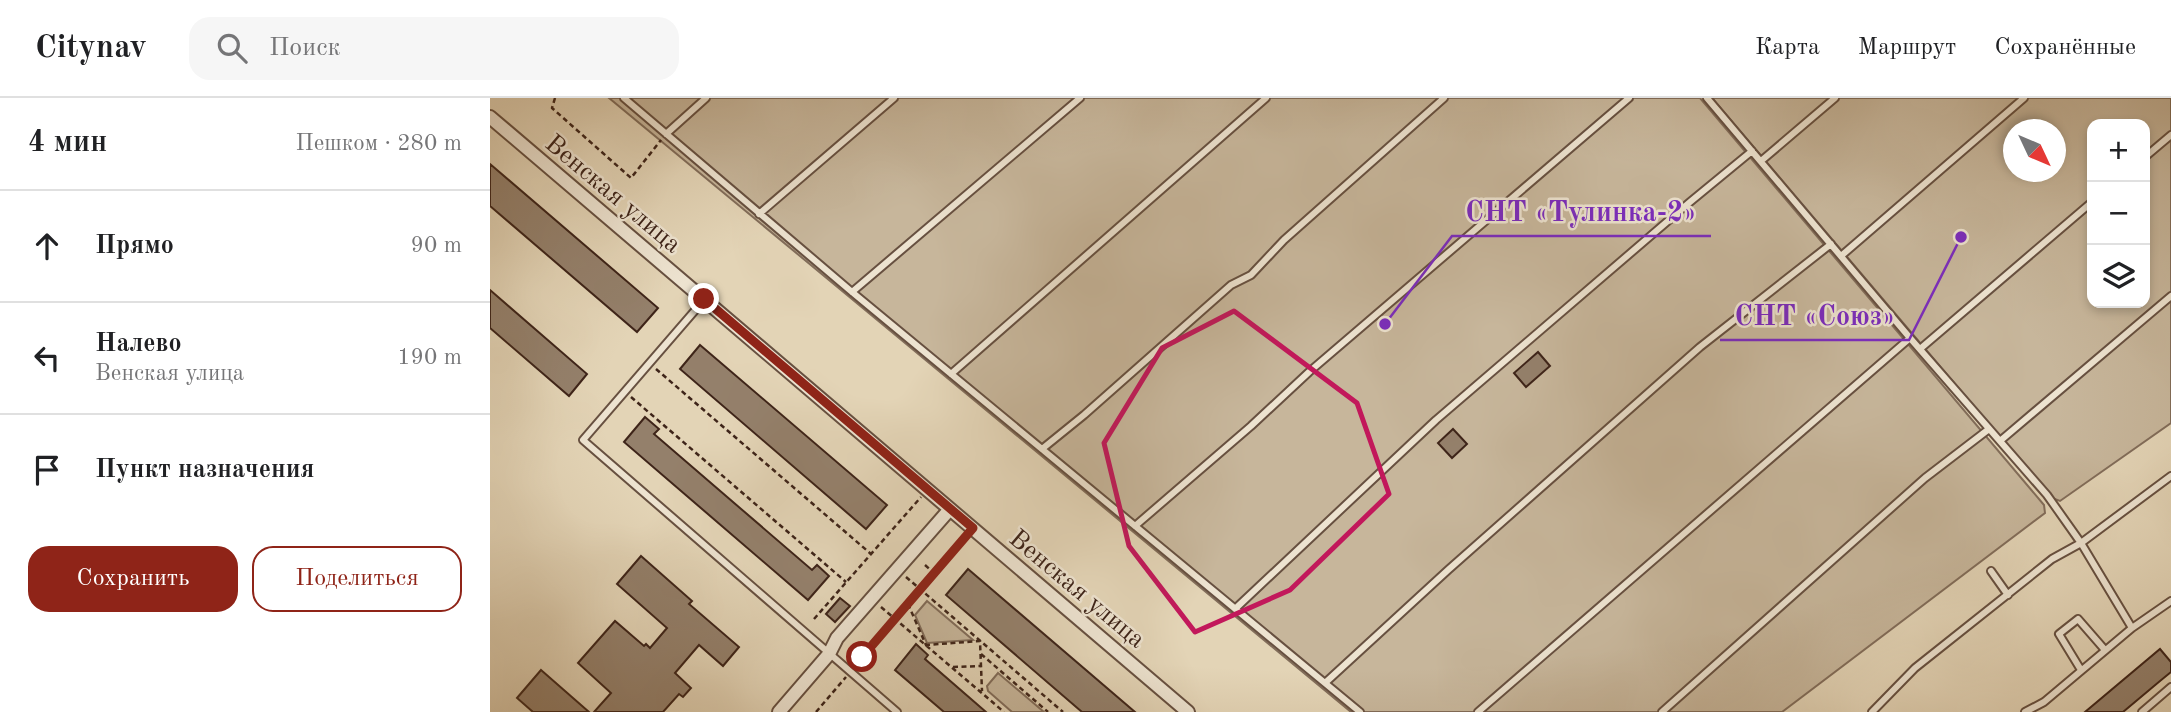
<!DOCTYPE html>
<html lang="ru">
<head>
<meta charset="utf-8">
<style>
	body { margin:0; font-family:"Old Standard TT",serif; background:#f6f6f6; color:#202124 }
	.controls { position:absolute; right:21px; top:21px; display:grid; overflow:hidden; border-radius:14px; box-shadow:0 4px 10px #0003 }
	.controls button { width:63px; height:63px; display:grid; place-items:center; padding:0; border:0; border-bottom:2px solid #e0e0e0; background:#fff; color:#202124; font:35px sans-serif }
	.compass { position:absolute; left:1513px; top:21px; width:63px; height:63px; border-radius:50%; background:#fff; box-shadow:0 4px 10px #0003; rotate:134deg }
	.stop { position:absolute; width:21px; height:21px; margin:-16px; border:5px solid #8f2418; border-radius:50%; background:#fff }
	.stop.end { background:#8f2418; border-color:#fff; box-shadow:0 2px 7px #0008 }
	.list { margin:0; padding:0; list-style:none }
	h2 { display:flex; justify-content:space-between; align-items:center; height:91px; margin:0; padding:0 28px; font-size:30px }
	h2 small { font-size:23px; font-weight:400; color:#757577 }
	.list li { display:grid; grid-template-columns:46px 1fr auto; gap:21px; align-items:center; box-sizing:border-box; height:112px; padding:0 28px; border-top:2px solid #e0e0e0 }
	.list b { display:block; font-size:26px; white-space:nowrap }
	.list p { margin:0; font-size:23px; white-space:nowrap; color:#757577 }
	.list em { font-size:23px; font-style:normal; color:#757577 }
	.actions { display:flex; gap:14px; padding:21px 28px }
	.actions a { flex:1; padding:16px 0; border:2px solid #8f2418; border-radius:21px; text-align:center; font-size:24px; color:#8f2418 }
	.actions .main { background:#8f2418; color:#fff }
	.icon { flex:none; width:38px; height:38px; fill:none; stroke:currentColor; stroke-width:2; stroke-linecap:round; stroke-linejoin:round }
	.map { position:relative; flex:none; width:1681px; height:614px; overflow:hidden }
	header { display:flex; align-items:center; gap:42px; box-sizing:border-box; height:98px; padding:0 35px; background:#fff; border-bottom:2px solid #e0e0e0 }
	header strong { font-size:33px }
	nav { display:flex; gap:38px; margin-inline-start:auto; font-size:24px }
	.search { width:490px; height:63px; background:#f6f6f6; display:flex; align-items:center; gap:18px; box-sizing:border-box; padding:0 24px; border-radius:21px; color:#757577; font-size:26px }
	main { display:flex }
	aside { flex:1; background:#fff }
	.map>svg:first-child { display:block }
</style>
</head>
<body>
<header>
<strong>Citynav</strong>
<div class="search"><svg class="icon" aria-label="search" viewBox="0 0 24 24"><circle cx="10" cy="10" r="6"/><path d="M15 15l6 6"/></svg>Поиск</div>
<nav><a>Карта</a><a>Маршрут</a><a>Сохранённые</a></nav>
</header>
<main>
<aside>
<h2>4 мин<small>Пешком · 280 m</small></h2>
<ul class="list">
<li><svg class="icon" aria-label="ahead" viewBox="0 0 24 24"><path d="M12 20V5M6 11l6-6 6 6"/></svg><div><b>Прямо</b></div><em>90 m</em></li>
<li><svg class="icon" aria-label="left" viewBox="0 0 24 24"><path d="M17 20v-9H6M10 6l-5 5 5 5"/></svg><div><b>Налево</b><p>Венская улица</p></div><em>190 m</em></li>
<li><svg class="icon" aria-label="arrive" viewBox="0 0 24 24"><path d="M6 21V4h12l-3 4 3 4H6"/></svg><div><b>Пункт назначения</b></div></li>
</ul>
<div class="actions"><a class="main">Сохранить</a><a>Поделиться</a></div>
</aside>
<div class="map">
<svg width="1681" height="614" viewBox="0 0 1681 614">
	<rect width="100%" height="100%" fill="#e3d4b6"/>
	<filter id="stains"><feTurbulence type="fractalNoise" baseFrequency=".00286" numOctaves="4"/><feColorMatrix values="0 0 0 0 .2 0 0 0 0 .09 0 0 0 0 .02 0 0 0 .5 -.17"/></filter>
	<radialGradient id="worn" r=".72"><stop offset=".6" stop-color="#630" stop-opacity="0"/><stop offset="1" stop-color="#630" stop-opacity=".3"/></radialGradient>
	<!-- green -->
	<path fill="#c7b69b" stroke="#826d5a" stroke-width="2" fill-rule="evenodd" d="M 119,0 L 1210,0 L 1554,407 L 1555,415 L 1292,614 L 861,614 Z
		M 1222,0 L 1681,0 L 1681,325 L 1570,403 L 1562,400 ZM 1602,26 L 1655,26 L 1655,205 L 1602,205 ZM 1524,32 L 1566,32 L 1566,74 L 1524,74 Z
		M 437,503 L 483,542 L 437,545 L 425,517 Z
		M 508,575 L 554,614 L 522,614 L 498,593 L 497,588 Z"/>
	<!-- building -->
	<path fill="#94806b" stroke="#3e2419" stroke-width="2" d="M 0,66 L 168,210 L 147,234 L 0,108 Z
		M 0,192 L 97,276 L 79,298 L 0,230 Z
		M 210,247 L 397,407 L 376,431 L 190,271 Z
		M 1048,254 L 1060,268 L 1036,289 L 1024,275 Z
		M 155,319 L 169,331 L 164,336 L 322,472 L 327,467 L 339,478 L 318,502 L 134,344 Z
		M 963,331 L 977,346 L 962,360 L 948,345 Z
		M 151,458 L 202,503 L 199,506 L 249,549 L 233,568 L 209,547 L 185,575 L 201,590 L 193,599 L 189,596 L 173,614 L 104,614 L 121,595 L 88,565 L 125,523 L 154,548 L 156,546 L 160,550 L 177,530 L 127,486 Z
		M 478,471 L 645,614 L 592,614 L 456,497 Z
		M 350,500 L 360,508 L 345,524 L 336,516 Z
		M 426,546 L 438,557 L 435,561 L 496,614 L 454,614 L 405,572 Z
		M 1670,551 L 1681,564 L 1681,574 L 1670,583 L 1633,614 L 1595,614 Z
		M 51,572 L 99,614 L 43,614 L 27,600 Z"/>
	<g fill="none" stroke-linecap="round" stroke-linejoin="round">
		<defs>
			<path id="service" d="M 134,0 L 362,194 L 870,614
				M 1217,0 L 1420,240 L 1557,397 L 1591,445 L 1642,530
				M 176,36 L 216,0
				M 1655,59 L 1681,37
				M 1271,63 L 1345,0
				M 269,116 L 404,0
				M 1351,158 L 1534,0
				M 362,194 L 590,0
				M 214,202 L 93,342 L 407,614
				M 1430,251 L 1602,104
				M 461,276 L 776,0
				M 1510,343 L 1681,198
				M 552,351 L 594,317 L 741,187 L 761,177 L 794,142 L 954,0
				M 645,428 L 761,328 L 819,274 L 1139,0
				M 1501,473 L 1518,497
				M 745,511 L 946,322 L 1200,104 L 1262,53
				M 1591,572 L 1569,536 L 1588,521 L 1615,552
				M 835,585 L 958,472 L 1210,249 L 1341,146
				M 988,614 L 1420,240
				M 1172,614 L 1435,380 L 1499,331
				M 1382,614 L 1425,570 L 1562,461 L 1591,445 L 1681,378
				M 1535,614 L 1554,604 L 1642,530 L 1681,503
				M 1652,614 L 1681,589"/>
			<path id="minor" d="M 0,19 L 698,614
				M 289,614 L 339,556 L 347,540 L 460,411"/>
		</defs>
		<!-- service casing -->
		<use href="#service" stroke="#675040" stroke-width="10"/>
		<!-- minor casing -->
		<use href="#minor" stroke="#675040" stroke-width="16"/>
		<!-- path -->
		<path stroke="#3e2419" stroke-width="2.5" stroke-dasharray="5 3.5" stroke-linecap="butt" d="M 65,0 L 62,10 L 141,80 L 171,42
			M 166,271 L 381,456
			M 141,299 L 356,484
			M 435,467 L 444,475
			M 416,479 L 573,614
			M 418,506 L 436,547
			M 391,509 L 514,614
			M 324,521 L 431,399
			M 435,547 L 490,543 L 492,593
			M 491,556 L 558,614
			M 367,566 L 476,438
			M 463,569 L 491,568
			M 326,614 L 356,579"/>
		<!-- service -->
		<use href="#service" stroke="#ede3d0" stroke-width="6"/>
		<!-- minor -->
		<use href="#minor" stroke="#ede3d0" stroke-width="12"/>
	</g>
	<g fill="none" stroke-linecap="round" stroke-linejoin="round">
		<!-- route -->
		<path stroke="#8f2418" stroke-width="9" d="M 214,201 L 483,430 L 372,559"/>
	</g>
	<!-- marked area -->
	<path fill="none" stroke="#c2185b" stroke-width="5" stroke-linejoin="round" d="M 744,213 L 867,305 L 899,396 L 800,492 L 705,534 L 639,448 L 614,345 L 672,250 Z"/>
	<g text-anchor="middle" stroke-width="5" stroke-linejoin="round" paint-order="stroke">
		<!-- street labels -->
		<g font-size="26" fill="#3e2419" stroke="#ede3d0">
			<text transform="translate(124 95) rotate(40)" y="9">Венская улица</text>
			<text transform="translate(588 490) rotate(40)" y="9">Венская улица</text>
		</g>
	</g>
	<!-- callouts -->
	<path fill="none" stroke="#7b2cbf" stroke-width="2.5" d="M895 226L962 138H1221M1471 139L1419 242H1230"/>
	<g fill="#7b2cbf" stroke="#ede3d0" stroke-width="2.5">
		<circle cx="895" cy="226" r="7"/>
		<circle cx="1471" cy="139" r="7"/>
	</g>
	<g font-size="28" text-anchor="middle" font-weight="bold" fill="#7b2cbf" stroke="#ede3d0" stroke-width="5" stroke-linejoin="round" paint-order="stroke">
		<text x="1091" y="123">СНТ «Тулинка-2»</text>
		<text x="1325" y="227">СНТ «Союз»</text>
	</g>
	<rect width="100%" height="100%" filter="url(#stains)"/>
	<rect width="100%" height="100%" fill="url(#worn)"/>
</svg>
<div class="controls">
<button>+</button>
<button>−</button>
<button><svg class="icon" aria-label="layers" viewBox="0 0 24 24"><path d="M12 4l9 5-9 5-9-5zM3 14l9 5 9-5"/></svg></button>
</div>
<svg class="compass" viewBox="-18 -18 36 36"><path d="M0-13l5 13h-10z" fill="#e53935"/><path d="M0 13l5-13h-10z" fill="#757577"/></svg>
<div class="stop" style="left:372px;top:559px"></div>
<div class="stop end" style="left:214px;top:201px"></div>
</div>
</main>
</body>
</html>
